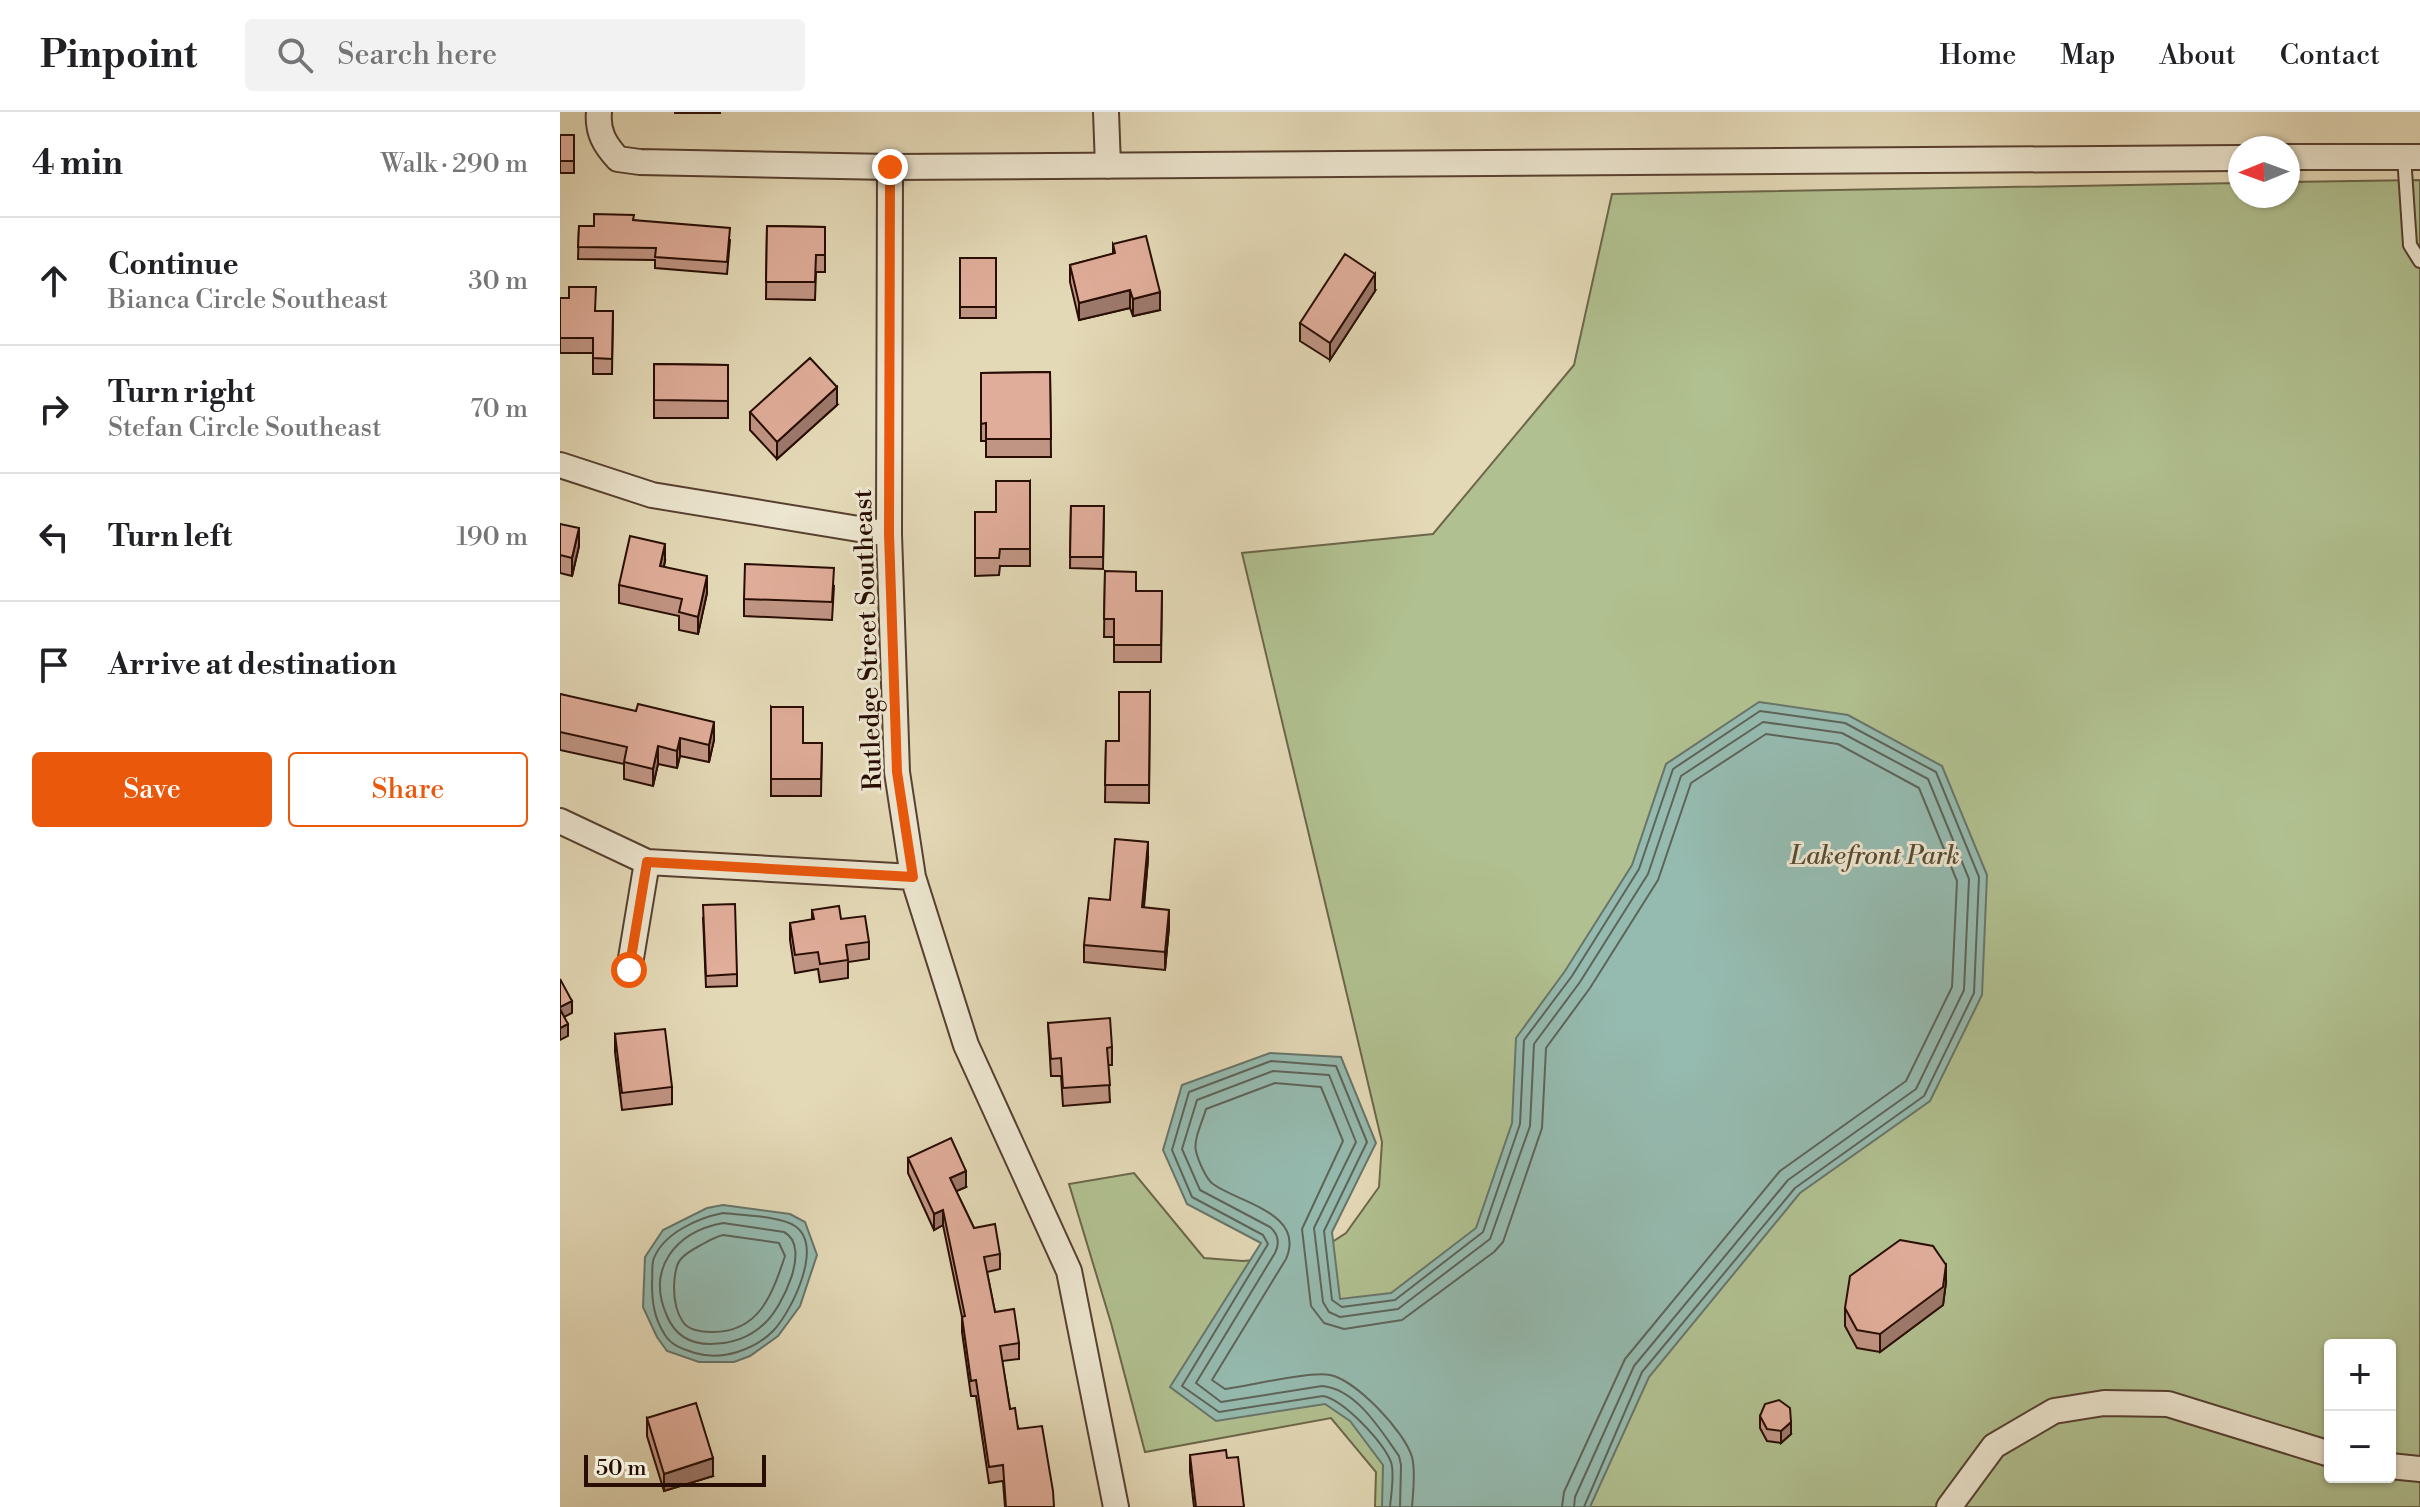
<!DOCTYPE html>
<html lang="en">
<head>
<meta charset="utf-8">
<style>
	body { margin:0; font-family:"Libre Bodoni",serif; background:#f2f2f2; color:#202124 }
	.controls { position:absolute; right:24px; bottom:24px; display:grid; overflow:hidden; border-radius:8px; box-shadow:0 2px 6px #0004 }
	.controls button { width:72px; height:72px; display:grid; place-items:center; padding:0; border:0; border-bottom:2px solid #e0e0e0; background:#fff; color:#202124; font:40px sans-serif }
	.compass { position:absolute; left:1668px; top:24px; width:72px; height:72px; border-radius:50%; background:#fff; box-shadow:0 2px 6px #0004; rotate:269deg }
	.scale { position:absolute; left:24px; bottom:20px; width:182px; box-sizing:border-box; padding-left:8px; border:4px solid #280d03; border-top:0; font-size:22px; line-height:28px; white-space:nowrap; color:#280d03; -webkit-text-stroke:6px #ede6d0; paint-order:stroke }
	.stop { position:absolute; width:24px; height:24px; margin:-18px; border:6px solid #ea580c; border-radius:50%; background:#fff }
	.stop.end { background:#ea580c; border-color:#fff; box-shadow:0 2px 8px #0008 }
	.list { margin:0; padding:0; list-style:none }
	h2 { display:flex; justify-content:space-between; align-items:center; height:104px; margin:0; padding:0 32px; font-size:34px }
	h2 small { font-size:26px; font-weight:400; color:#757577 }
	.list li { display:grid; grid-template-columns:52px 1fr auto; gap:24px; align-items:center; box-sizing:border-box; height:128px; padding:0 32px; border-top:2px solid #e0e0e0 }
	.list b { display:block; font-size:30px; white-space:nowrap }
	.list p { margin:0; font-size:26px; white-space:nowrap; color:#757577 }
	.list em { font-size:26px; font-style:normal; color:#757577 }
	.actions { display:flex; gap:16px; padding:24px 32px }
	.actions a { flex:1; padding:18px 0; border:2px solid #ea580c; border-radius:8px; text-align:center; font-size:28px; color:#ea580c }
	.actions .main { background:#ea580c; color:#fff }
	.icon { flex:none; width:44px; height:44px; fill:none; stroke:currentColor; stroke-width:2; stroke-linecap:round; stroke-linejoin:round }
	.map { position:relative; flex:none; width:1860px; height:1395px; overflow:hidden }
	header { display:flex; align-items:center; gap:48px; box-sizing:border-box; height:112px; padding:0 40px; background:#fff; border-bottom:2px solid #e0e0e0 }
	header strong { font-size:38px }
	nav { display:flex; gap:44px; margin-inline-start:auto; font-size:28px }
	.search { width:560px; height:72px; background:#f2f2f2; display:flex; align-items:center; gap:20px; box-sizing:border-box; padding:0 28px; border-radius:8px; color:#757577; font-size:30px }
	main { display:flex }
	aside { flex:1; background:#fff }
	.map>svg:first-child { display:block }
</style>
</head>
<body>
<header>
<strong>Pinpoint</strong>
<div class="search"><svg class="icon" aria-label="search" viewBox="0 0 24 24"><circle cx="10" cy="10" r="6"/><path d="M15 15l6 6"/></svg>Search here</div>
<nav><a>Home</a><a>Map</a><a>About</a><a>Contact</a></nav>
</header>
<main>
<aside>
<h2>4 min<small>Walk · 290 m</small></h2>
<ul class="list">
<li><svg class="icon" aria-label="ahead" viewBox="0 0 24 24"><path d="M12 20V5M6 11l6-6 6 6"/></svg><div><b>Continue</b><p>Bianca Circle Southeast</p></div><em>30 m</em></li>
<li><svg class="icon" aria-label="right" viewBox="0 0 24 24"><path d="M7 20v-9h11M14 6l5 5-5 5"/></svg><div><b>Turn right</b><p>Stefan Circle Southeast</p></div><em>70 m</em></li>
<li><svg class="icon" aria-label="left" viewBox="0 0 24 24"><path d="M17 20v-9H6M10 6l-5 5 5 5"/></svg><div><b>Turn left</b></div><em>190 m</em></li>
<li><svg class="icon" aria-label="arrive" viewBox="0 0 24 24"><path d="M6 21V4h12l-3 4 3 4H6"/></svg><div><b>Arrive at destination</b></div></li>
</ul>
<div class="actions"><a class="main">Save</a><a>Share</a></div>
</aside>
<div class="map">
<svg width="1860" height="1395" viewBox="0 0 1860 1395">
	<rect width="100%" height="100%" fill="#e4d9b7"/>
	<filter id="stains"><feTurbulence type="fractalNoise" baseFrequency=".0025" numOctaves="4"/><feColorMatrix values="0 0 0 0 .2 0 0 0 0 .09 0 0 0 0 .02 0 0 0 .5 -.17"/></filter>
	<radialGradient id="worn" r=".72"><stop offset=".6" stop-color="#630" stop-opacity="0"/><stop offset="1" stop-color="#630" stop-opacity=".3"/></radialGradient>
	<!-- green -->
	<path fill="#b1c090" stroke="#6c664a" stroke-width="2" fill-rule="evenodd" d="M 1860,68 L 1860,1395 L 815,1395 L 816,1360 L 771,1306 L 585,1340 L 551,1211 L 509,1072 L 574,1061 L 644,1146 L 683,1149 L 752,1143 L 786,1121 L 819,1075 L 822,1030 L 682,441 L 873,422 L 1014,253 L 1052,82 L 1680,71 L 1680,84 L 1728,84 L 1728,70 ZM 1770,1233 L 1830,1233 L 1830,1365 L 1770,1365 Z"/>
	<!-- water -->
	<path fill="#95baaf" stroke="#69756a" stroke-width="2" d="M 1199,590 L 1288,603 L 1382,654 L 1427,763 L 1422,883 L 1370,989 L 1240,1081 L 1089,1265 L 1030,1395 L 822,1395 L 823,1353 L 790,1309 L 765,1292 L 656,1309 L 610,1275 L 701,1131 L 627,1092 L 603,1038 L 622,973 L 710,941 L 781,945 L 816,1031 L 772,1120 L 780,1187 L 831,1181 L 916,1116 L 952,1011 L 956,926 L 1005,859 L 1072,753 L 1106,652 Z
		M 163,1093 L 230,1102 L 245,1110 L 257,1143 L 240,1194 L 218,1224 L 190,1244 L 174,1250 L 139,1250 L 107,1239 L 97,1225 L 83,1195 L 85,1145 L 103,1118 L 147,1096 Z"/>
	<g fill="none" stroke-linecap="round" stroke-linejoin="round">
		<!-- shore -->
		<path stroke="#5e6459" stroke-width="2" d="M 163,1101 C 181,1103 221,1104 235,1114 C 264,1134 232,1198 214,1218 C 195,1238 162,1249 135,1241 C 123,1237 112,1234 105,1223 C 94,1206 92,1190 92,1171 C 93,1163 91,1153 94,1146 C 104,1121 138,1106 163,1101 Z
			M 163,1111 L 224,1120 C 252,1135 222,1195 205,1211 C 189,1227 171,1232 150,1232 C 129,1232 115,1223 107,1204 C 86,1157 115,1120 163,1111 Z
			M 163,1123 L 219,1131 L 225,1144 C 212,1183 199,1221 151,1220 C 142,1220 128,1218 123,1210 C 116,1200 114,1188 114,1175 C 115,1150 118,1145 141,1133 C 148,1129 155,1125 163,1123 Z
			M 830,1395 C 831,1382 835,1362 831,1350 C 823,1330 784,1288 763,1284 L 659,1300 L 622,1274 L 708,1132 L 703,1123 L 632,1085 L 612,1038 L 629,980 L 711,949 L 776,954 L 807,1030 L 764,1119 L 772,1188 L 782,1195 L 835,1188 L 923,1120 L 960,1012 L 964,928 L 1012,864 L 1079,757 L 1113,657 L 1200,599 L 1285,611 L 1376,660 L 1419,765 L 1414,881 L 1364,984 L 1235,1076 L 1082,1260 L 1024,1395
			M 840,1395 L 841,1353 L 839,1344 C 821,1319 797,1277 762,1274 L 661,1290 L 636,1271 L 715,1141 C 720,1131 718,1122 710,1115 L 640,1078 L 622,1037 L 637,988 L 713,959 L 769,963 L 796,1030 L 754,1116 L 763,1190 L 769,1200 L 780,1205 L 838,1197 L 930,1127 L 970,1014 L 974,932 L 1020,870 L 1088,762 L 1121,664 L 1203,610 L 1282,621 L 1368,667 L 1409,767 L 1404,878 L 1356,977 L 1228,1068 L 1074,1254 L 1015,1385 L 1014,1395
			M 852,1395 C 853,1380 856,1360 852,1345 C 845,1320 796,1268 770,1263 C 749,1259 689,1274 665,1277 L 652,1268 L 726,1147 C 746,1101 679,1091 653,1072 C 646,1067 638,1048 636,1039 C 633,1028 643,1008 646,997 L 715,971 L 761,975 L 783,1029 L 742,1117 L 751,1194 L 764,1211 L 784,1217 L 842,1208 L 934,1140 L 943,1130 L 982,1016 L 986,936 L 1030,876 L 1098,768 L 1131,671 L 1206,622 L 1278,632 L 1359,676 L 1397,769 L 1392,875 L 1346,969 L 1220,1059 L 1065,1247 L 1004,1380 L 1002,1395"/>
		<defs>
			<path id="lane" d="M 1844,44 L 1850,133 L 1860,149"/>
			<path id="street" d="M 39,0 C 37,20 45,33 58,47 L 80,50 L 330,55 L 1680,46
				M 546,0 L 548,54
				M 1728,45 L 1860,45
				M 330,55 L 329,422 L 337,660 L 353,765 L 406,933 L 509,1159 L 556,1395
				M 0,353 L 92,383 L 329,422
				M 0,709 L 87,750 L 353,765
				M 69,858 L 87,750
				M 1830,1354 L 1860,1357
				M 1389,1395 L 1434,1334 L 1494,1299 L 1544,1291 L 1608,1292 L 1770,1342"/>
		</defs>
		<!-- lane casing -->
		<use href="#lane" stroke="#574030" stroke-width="16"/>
		<!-- street casing -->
		<use href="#street" stroke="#574030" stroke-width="28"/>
		<!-- lane -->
		<use href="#lane" stroke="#ede6d0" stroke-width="12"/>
		<!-- street -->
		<use href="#street" stroke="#ede6d0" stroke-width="24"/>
	</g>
	<!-- wall -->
	<path fill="#c19584" stroke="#280d03" stroke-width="2" d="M 115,0 L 160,0 L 160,1 L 115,1 Z
		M 0,23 L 14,23 L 14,61 L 0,61 Z
		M 73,108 L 170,128 L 167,162 L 95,156 L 95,148 L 18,147 L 19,114 L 34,114 Z
		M 207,114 L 265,115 L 265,160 L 256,160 L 255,188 L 206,187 Z
		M 553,132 L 600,198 L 573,204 L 570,196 L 519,208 L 510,170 L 510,153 L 553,142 Z
		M 400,146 L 436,146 L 436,206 L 400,206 Z
		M 815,179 L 770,248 L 740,229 L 740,211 Z
		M 0,186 L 36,199 L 53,199 L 52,262 L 33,262 L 33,241 L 0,241 Z
		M 94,252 L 168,253 L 168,306 L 94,306 Z
		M 490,260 L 491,345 L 426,345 L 426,329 L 421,329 L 421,261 Z
		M 277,293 L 217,347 L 190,318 L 190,300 Z
		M 470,369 L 470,454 L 440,454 L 439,463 L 415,464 L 415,400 L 436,400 Z
		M 511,394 L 544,394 L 543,457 L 510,456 Z
		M 0,412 L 19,434 L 12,464 L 0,461 Z
		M 105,449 L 104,454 L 147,481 L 138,522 L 119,518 L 119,504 L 59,491 L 59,473 Z
		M 545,459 L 576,479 L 602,479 L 601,550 L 554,550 L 554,525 L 544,525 Z
		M 274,474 L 272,508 L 184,504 L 184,487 Z
		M 590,580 L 589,691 L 545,690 L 546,629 L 559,629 Z
		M 0,582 L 154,628 L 149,650 L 120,644 L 117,656 L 98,652 L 93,674 L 64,667 L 64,652 L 0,638 Z
		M 211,595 L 243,631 L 262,631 L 261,684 L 211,684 Z
		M 588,747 L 584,795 L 609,815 L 605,858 L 524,850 L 524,833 L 550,788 Z
		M 252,798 L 281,807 L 309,830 L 309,847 L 288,850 L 288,866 L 260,870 L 258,857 L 235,861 L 230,828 L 230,811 L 252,808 Z
		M 143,805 L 177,862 L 177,874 L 146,875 Z
		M 488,911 L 552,935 L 552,953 L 548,953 L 550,990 L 503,994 L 501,964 L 491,964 Z
		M 55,922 L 112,975 L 112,992 L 62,998 L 55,940 Z
		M 348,1046 L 406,1075 L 396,1079 L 414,1116 L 440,1142 L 440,1157 L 427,1160 L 435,1200 L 459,1231 L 459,1247 L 442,1249 L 450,1297 L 494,1395 L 445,1395 L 443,1369 L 429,1371 L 416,1284 L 411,1284 L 402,1220 L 402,1205 L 383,1113 L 374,1118 L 348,1061 Z
		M 1386,1170 L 1383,1193 L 1320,1240 L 1297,1236 L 1285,1214 L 1285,1196 Z
		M 1200,1304 L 1231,1322 L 1221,1331 L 1207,1329 L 1200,1316 Z
		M 87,1306 L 153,1364 L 104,1379 L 87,1324 Z
		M 630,1343 L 667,1346 L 684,1395 L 634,1395 L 630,1360 Z"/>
	<!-- shaded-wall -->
	<path fill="#9d796c" stroke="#280d03" stroke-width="2" d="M 815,162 L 815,179 L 770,248 L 770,231 Z
		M 570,178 L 570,196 L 519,208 L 519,191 Z
		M 600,180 L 600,198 L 573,204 L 573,187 Z
		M 277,275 L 277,293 L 217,347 L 217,330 Z
		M 19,416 L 19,434 L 12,464 L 12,446 Z
		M 105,432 L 105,449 L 100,471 L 100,454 Z
		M 147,464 L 147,481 L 138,522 L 138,505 Z
		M 154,610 L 154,628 L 149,650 L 149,633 Z
		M 120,626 L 120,644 L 117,656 L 117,639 Z
		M 98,634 L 98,652 L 93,674 L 93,657 Z
		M 588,730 L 588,747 L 582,813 L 582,795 Z
		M 609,798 L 609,815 L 605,858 L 605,840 Z
		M 12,889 L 12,901 L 0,907 L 0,895 Z
		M 8,912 L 8,924 L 0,928 L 0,916 Z
		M 406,1059 L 406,1075 L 390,1082 L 390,1066 Z
		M 383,1098 L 383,1113 L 374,1118 L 374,1102 Z
		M 1386,1153 L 1386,1170 L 1383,1193 L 1320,1240 L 1320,1222 Z
		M 1231,1310 L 1231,1322 L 1221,1331 L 1221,1319 Z
		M 153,1346 L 153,1364 L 104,1379 L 104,1362 Z"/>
	<!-- building -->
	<path fill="#e0ad9a" stroke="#280d03" stroke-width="2" d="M 0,23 L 14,23 L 14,49 L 0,49 Z
		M 34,102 L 74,103 L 73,108 L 170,116 L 167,150 L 95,145 L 96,136 L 18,135 L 19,114 L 34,114 Z
		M 207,114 L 265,115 L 265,143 L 256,143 L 255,170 L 206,170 Z
		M 586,124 L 600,180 L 573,187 L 570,178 L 519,191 L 510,153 L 555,141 L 553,132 Z
		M 785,142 L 815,162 L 770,231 L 740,211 Z
		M 400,146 L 436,146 L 436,195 L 400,195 Z
		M 9,175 L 36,175 L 35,199 L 53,199 L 52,247 L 33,246 L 33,226 L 0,226 L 0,186 L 9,186 Z
		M 250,246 L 277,275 L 217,330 L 190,300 Z
		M 94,252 L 168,253 L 168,289 L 94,288 Z
		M 490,260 L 491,327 L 426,327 L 426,311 L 421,312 L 421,261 Z
		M 436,369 L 470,369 L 470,437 L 440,437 L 439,446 L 415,446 L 415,400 L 436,400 Z
		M 511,394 L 544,394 L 543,445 L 510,445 Z
		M 0,412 L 19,416 L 12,446 L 0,443 Z
		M 70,424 L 105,432 L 100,454 L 147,464 L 138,505 L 119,500 L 122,487 L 59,473 Z
		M 185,452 L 274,456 L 272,490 L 184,487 Z
		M 545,459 L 576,460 L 576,479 L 602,479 L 601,533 L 554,533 L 554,507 L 544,507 Z
		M 559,580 L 590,580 L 589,673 L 545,673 L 546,629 L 559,629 Z
		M 0,582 L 76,599 L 78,592 L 154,610 L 149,633 L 120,626 L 117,639 L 98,634 L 93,657 L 64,650 L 67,635 L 0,620 Z
		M 211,595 L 243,595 L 243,631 L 262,631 L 261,667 L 211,667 Z
		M 555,727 L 588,730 L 582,795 L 609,798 L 605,840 L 524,833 L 529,786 L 550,788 Z
		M 175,792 L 177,862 L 146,864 L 143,793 Z
		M 279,794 L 281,807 L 305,804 L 309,830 L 286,833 L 288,848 L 260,852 L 258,840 L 235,843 L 230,811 L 254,807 L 252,798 Z
		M 0,867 L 12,889 L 0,895 Z
		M 0,897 L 8,912 L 0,916 Z
		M 550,906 L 552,935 L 547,936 L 550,973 L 503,976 L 501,946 L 491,947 L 488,911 Z
		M 105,917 L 112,975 L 62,981 L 55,922 Z
		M 391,1026 L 406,1059 L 390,1066 L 414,1116 L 435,1112 L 440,1142 L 424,1145 L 435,1200 L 454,1197 L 459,1231 L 440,1234 L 450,1297 L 455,1296 L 458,1317 L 482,1314 L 493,1379 L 494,1395 L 446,1395 L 443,1353 L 429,1355 L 416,1268 L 411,1269 L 402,1205 L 405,1204 L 383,1098 L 374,1102 L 348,1046 Z
		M 1340,1128 L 1373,1134 L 1386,1153 L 1383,1175 L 1320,1222 L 1297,1218 L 1285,1196 L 1290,1164 Z
		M 1219,1288 L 1230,1296 L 1231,1310 L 1221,1319 L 1207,1317 L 1200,1304 L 1205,1292 Z
		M 136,1291 L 153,1346 L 104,1362 L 87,1306 Z
		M 666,1338 L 667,1346 L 678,1345 L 684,1395 L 636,1395 L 630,1343 Z"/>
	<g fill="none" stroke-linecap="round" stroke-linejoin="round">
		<!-- route -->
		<path stroke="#ea580c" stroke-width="10" d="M 69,858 L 87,750 L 353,765 L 337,660 L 329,422 L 330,55"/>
	</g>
	<g text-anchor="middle" stroke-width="6" stroke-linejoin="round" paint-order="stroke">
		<!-- street labels -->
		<g font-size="26" fill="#280d03" stroke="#ede6d0">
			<text transform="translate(307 528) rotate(-92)" y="9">Rutledge Street Southeast</text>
		</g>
		<!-- park labels -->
		<g font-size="26" font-style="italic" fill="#584c34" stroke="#ede6d0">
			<text x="1315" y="752">Lakefront Park</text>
		</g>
	</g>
	<rect width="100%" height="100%" filter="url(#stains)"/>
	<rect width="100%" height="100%" fill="url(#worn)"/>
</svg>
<div class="controls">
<button>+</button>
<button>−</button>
</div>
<svg class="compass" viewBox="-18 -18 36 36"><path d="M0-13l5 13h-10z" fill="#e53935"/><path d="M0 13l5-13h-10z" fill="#757577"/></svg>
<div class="scale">50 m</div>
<div class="stop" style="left:69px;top:858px"></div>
<div class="stop end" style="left:330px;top:55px"></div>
</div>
</main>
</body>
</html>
